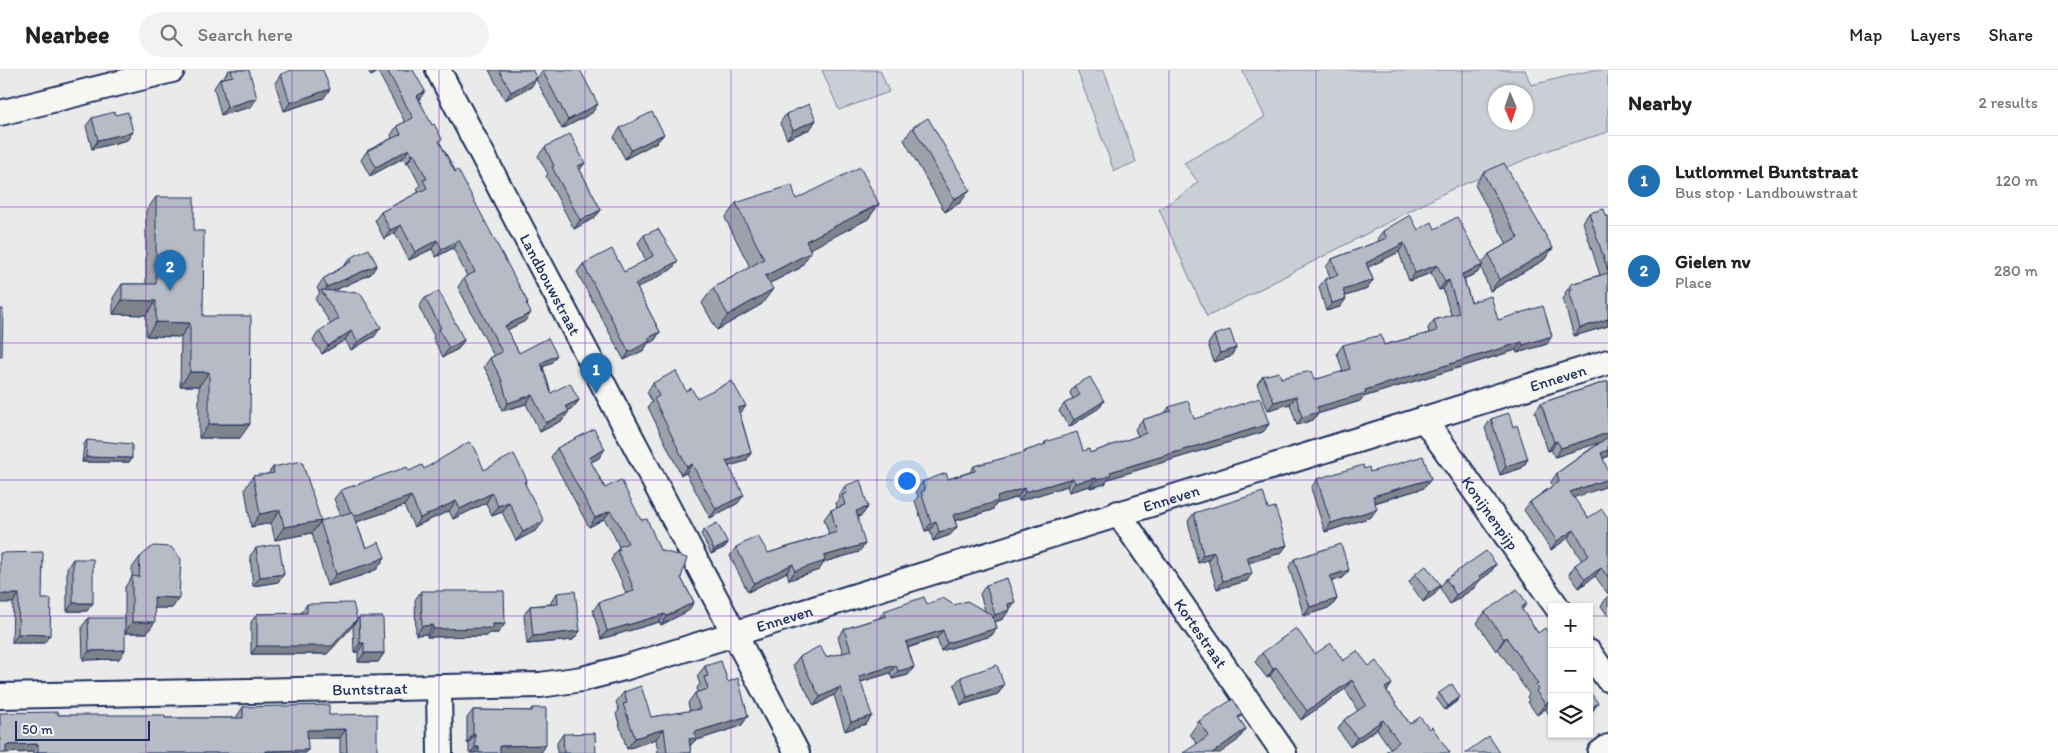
<!DOCTYPE html>
<html lang="en">
<head>
<meta charset="utf-8">
<style>
	body { margin:0; font-family:Itim,sans-serif; background:#f2f2f2; color:#222 }
	.controls { position:absolute; right:15px; bottom:15px; display:grid; overflow:hidden; border-radius:0px; box-shadow:0 1px 4px #0004 }
	.controls button { width:45px; height:45px; display:grid; place-items:center; padding:0; border:0; border-bottom:1px solid #e0e0e0; background:#fff; color:#222; font:25px sans-serif }
	.compass { position:absolute; left:1488px; top:15px; width:45px; height:45px; border-radius:50%; background:#fff; box-shadow:0 1px 4px #0004; rotate:178deg }
	.scale { position:absolute; left:15px; bottom:12px; width:135px; box-sizing:border-box; padding-left:5px; border:2px solid #1b2f5e; border-top:0; font-size:14px; line-height:18px; white-space:nowrap; color:#1b2f5e; -webkit-text-stroke:4px #f6f6f2; paint-order:stroke }
	.you { position:absolute; left:906px; top:410px; width:18px; height:18px; margin:-12px; border:4px solid #fff; border-radius:50%; background:#1a73e8; box-shadow:0 0 0 8px #1a73e833 }
	.badge { display:grid; place-items:center; width:32px; height:32px; border-radius:50%; background:#1f6fb2; color:#fff; font-size:16px; font-weight:700 }
	.pin { position:absolute; translate:-50% -41px; filter:drop-shadow(0 1px 2px #0008) }
	.pin::after { content:''; position:absolute; top:26px; width:18px; height:15px; background:inherit; clip-path:polygon(0 0,100% 0,50% 100%) }
	.list { margin:0; padding:0; list-style:none }
	h2 { display:flex; justify-content:space-between; align-items:center; height:65px; margin:0; padding:0 20px; font-size:21px }
	h2 small { font-size:16px; font-weight:400; color:#767676 }
	.list li { display:grid; grid-template-columns:32px 1fr auto; gap:15px; align-items:center; box-sizing:border-box; height:90px; padding:0 20px; border-top:1px solid #e0e0e0 }
	.list b { display:block; font-size:19px; white-space:nowrap }
	.list p { margin:0; font-size:16px; white-space:nowrap; color:#767676 }
	.list em { font-size:16px; font-style:normal; color:#767676 }
	.icon { flex:none; width:28px; height:28px; fill:none; stroke:currentColor; stroke-width:2; stroke-linecap:round; stroke-linejoin:round }
	.map { position:relative; flex:none; width:1608px; height:683px; overflow:hidden }
	header { display:flex; align-items:center; gap:30px; box-sizing:border-box; height:70px; padding:0 25px; background:#fff; border-bottom:1px solid #e0e0e0 }
	header strong { font-size:24px }
	nav { display:flex; gap:28px; margin-inline-start:auto; font-size:18px }
	.search { width:350px; height:45px; background:#f2f2f2; display:flex; align-items:center; gap:12px; box-sizing:border-box; padding:0 18px; border-radius:28px; color:#767676; font-size:19px }
	main { display:flex }
	aside { flex:1; background:#fff }
	.map>svg:first-child { display:block }
</style>
</head>
<body>
<header>
<strong>Nearbee</strong>
<div class="search"><svg class="icon" aria-label="search" viewBox="0 0 24 24"><circle cx="10" cy="10" r="6"/><path d="M15 15l6 6"/></svg>Search here</div>
<nav><a>Map</a><a>Layers</a><a>Share</a></nav>
</header>
<main>
<div class="map">
<svg width="1608" height="683" viewBox="0 0 1608 683">
	<rect width="100%" height="100%" fill="#e9eae9"/>
	<filter id="ink" filterUnits="userSpaceOnUse"><feTurbulence type="fractalNoise" baseFrequency=".02" numOctaves="2"/><feDisplacementMap in="SourceGraphic" scale="10" xChannelSelector="R" yChannelSelector="G"/><feConvolveMatrix kernelMatrix="1 2 1 2 8 2 1 2 1" color-interpolation-filters="sRGB"/></filter>
	<g filter="url(#ink)">
		<!-- green -->
		<path fill="#caced5" stroke="#727e9a" fill-rule="evenodd" d="M 822,0 L 880,0 L 889,22 L 839,40 Z
			M 1077,0 L 1104,0 L 1136,92 L 1114,101 Z
			M 1242,0 L 1525,0 L 1531,15 L 1593,0 L 1608,0 L 1608,62 L 1552,79 L 1452,119 L 1207,247 L 1159,139 L 1179,127 L 1198,112 L 1184,93 L 1265,47 ZM 1496,22 L 1526,22 L 1526,52 L 1496,52 Z"/>
		<g fill="none" stroke-linecap="round" stroke-linejoin="round">
			<defs>
				<g id="minor">
					<path id="s1" d="M 438,0 L 797,683"/>
					<path d="M 0,43 L 172,0"/>
					<path id="s2" d="M 1424,349 L 1557,537"/>
					<path id="s3" d="M 1118,443 L 1284,683"/>
					<path d="M 1589,582 L 1608,609"/>
					<path d="M 439,618 L 440,683"/>
					<path id="s4" d="M 0,626 L 540,615 L 582,609 L 624,598 L 1608,292"/>
					<path d="M 1600,683 L 1608,677"/>
				</g>
			</defs>
			<!-- minor casing -->
			<use href="#minor" stroke="#1b2f5e" stroke-width="28"/>
			<!-- minor -->
			<use href="#minor" stroke="#f6f6f2" stroke-width="24"/>
		</g>
		<!-- wall -->
		<path fill="#9da1aa" stroke="#1b2f5e" d="M 229,0 L 249,0 L 251,37 L 221,45 L 214,18 L 220,9 L 225,8 L 224,7 Z
			M 368,0 L 413,0 L 419,30 L 440,73 L 528,233 L 527,234 L 525,251 L 507,260 L 519,283 L 551,293 L 543,297 L 551,323 L 579,330 L 573,338 L 568,340 L 563,350 L 540,362 L 526,334 L 502,341 L 495,317 L 484,297 L 490,288 L 494,286 L 458,217 L 464,208 L 467,206 L 453,178 L 436,187 L 432,179 L 409,190 L 395,163 L 384,169 L 375,150 L 381,142 L 419,122 L 417,119 L 420,115 L 408,92 L 406,93 L 403,88 L 370,106 L 361,90 L 367,81 L 392,68 L 391,65 L 397,56 L 405,52 L 378,2 L 371,6 Z
			M 489,0 L 532,0 L 537,8 L 543,0 L 592,43 L 562,59 L 536,9 L 531,17 L 505,30 Z
			M 281,4 L 324,28 L 284,41 L 275,13 Z
			M 786,44 L 816,50 L 810,59 L 787,69 L 780,53 Z
			M 115,45 L 133,62 L 127,70 L 92,79 L 86,56 L 92,48 Z
			M 913,57 L 961,132 L 945,142 L 904,70 Z
			M 620,58 L 664,64 L 657,72 L 625,89 L 614,67 Z
			M 545,77 L 580,100 L 601,140 L 594,148 L 574,159 L 546,106 L 548,104 L 538,86 Z
			M 1483,103 L 1553,178 L 1544,190 L 1490,221 L 1481,197 L 1477,203 L 1464,209 L 1471,232 L 1498,250 L 1547,274 L 1517,283 L 1516,280 L 1363,327 L 1360,331 L 1317,344 L 1313,350 L 1297,355 L 1290,334 L 1268,340 L 1257,314 L 1263,306 L 1314,310 L 1343,302 L 1337,283 L 1343,275 L 1384,275 L 1429,263 L 1428,258 L 1434,250 L 1451,245 L 1443,219 L 1439,220 L 1431,203 L 1409,211 L 1399,182 L 1368,197 L 1373,210 L 1367,219 L 1345,226 L 1340,237 L 1326,241 L 1319,217 L 1325,209 L 1330,207 L 1326,197 L 1332,189 L 1379,171 L 1377,169 L 1383,161 L 1435,159 L 1482,194 L 1489,184 L 1507,174 L 1475,115 Z
			M 156,127 L 194,161 L 203,246 L 240,368 L 199,368 L 199,316 L 180,316 L 181,267 L 146,266 L 146,245 L 113,244 L 113,228 L 122,214 L 146,214 L 146,141 Z
			M 796,129 L 879,134 L 868,149 L 809,179 L 800,198 L 770,213 L 762,234 L 717,260 L 702,233 L 713,218 L 750,197 L 725,148 L 736,133 Z
			M 1589,143 L 1606,146 L 1608,146 L 1608,256 L 1574,266 L 1563,229 L 1566,225 L 1565,223 L 1571,214 L 1600,205 L 1583,152 Z
			M 644,165 L 672,199 L 637,218 L 660,262 L 654,271 L 648,273 L 644,280 L 624,290 L 577,202 L 583,194 L 624,202 L 646,191 L 638,173 Z
			M 350,188 L 371,204 L 333,221 L 375,266 L 351,280 L 345,270 L 322,284 L 313,270 L 319,261 L 331,254 L 315,229 L 320,223 L 317,218 L 323,209 L 344,196 Z
			M 425,228 L 464,270 L 458,279 L 443,287 L 433,268 L 434,266 L 419,237 Z
			M 1214,265 L 1236,278 L 1230,287 L 1214,292 L 1208,274 Z
			M 1608,311 L 1608,386 L 1603,389 L 1605,417 L 1573,427 L 1588,448 L 1608,448 L 1608,524 L 1595,506 L 1579,518 L 1569,504 L 1575,495 L 1582,491 L 1568,468 L 1551,480 L 1524,440 L 1530,432 L 1552,416 L 1551,412 L 1557,403 L 1600,372 L 1555,387 L 1551,380 L 1548,381 L 1535,342 L 1541,333 Z
			M 653,313 L 686,321 L 697,328 L 740,344 L 751,383 L 746,391 L 729,396 L 738,433 L 710,448 L 686,403 L 681,405 L 648,337 L 652,332 L 647,322 Z
			M 1074,316 L 1104,331 L 1099,338 L 1069,357 L 1059,341 L 1064,334 L 1073,329 L 1070,323 Z
			M 1169,337 L 1194,349 L 1269,354 L 1263,362 L 1108,409 L 1105,414 L 1090,418 L 1090,416 L 1069,422 L 1067,416 L 1019,431 L 1018,427 L 996,434 L 992,440 L 955,451 L 957,457 L 950,465 L 933,471 L 930,460 L 925,461 L 915,431 L 918,426 L 916,421 L 922,412 L 948,409 L 970,402 L 974,396 L 1024,383 L 1025,381 L 1044,375 L 1045,372 L 1090,383 L 1138,366 L 1135,359 L 1142,350 L 1165,343 Z
			M 1491,349 L 1513,357 L 1528,389 L 1522,398 L 1500,405 L 1485,358 Z
			M 87,370 L 132,388 L 129,392 L 82,392 L 84,374 Z
			M 557,378 L 599,388 L 591,392 L 605,418 L 641,450 L 660,480 L 681,508 L 694,532 L 688,541 L 661,555 L 659,552 L 601,569 L 593,541 L 599,532 L 626,524 L 621,510 L 611,490 L 613,487 L 613,486 L 619,477 L 612,461 L 604,449 L 589,457 L 551,387 Z
			M 273,397 L 320,451 L 341,446 L 334,429 L 341,420 L 409,401 L 424,399 L 484,400 L 527,410 L 525,413 L 537,460 L 516,471 L 502,442 L 492,446 L 486,433 L 453,449 L 449,441 L 414,457 L 404,436 L 356,452 L 366,478 L 385,487 L 377,499 L 363,505 L 327,516 L 312,463 L 275,470 L 271,453 L 251,457 L 245,419 L 253,406 L 268,404 Z
			M 1364,399 L 1370,402 L 1431,409 L 1424,418 L 1375,433 L 1371,447 L 1325,462 L 1311,418 L 1317,409 Z
			M 845,416 L 868,437 L 862,445 L 858,447 L 859,482 L 824,492 L 819,500 L 789,510 L 787,502 L 748,522 L 730,486 L 736,477 L 768,483 L 829,464 L 824,449 L 831,440 L 837,438 L 836,433 L 840,428 L 839,425 Z
			M 1194,443 L 1287,475 L 1281,483 L 1249,492 L 1247,511 L 1217,519 L 1208,490 L 1198,493 L 1188,451 Z
			M 704,460 L 725,477 L 711,484 L 701,464 Z
			M 256,478 L 284,504 L 278,512 L 253,516 L 250,486 Z
			M 0,483 L 42,529 L 44,573 L 12,573 L 13,533 Z
			M 140,487 L 179,528 L 172,538 L 155,538 L 147,563 L 125,563 L 119,589 L 83,590 L 82,557 L 88,548 L 125,554 L 125,517 L 132,507 L 132,498 Z
			M 73,489 L 87,541 L 67,541 L 67,498 Z
			M 1294,489 L 1349,500 L 1343,508 L 1331,511 L 1337,529 L 1331,537 L 1304,546 L 1289,497 Z
			M 1496,494 L 1490,503 L 1480,510 L 1474,518 L 1450,534 L 1440,518 L 1446,509 Z
			M 1415,504 L 1435,524 L 1423,532 L 1409,512 Z
			M 986,515 L 1009,539 L 1003,549 L 995,552 L 997,558 L 991,566 L 941,581 L 937,568 L 908,578 L 914,597 L 908,605 L 892,609 L 890,603 L 861,612 L 866,654 L 845,661 L 834,625 L 814,636 L 793,595 L 799,587 L 826,587 L 843,583 L 838,567 L 844,559 L 879,548 L 884,541 L 927,534 L 954,535 L 985,541 L 980,524 Z
			M 421,521 L 498,563 L 490,563 L 487,566 L 427,567 L 427,564 L 416,565 L 415,530 Z
			M 557,523 L 580,561 L 573,570 L 527,574 L 524,545 L 530,536 L 551,534 L 551,532 Z
			M 1608,526 L 1608,546 L 1601,536 Z
			M 1527,533 L 1522,540 L 1538,563 L 1552,567 L 1552,648 L 1545,639 L 1537,645 L 1528,632 L 1529,630 L 1527,627 L 1529,624 L 1498,579 L 1496,581 L 1477,553 L 1485,542 Z
			M 307,534 L 351,558 L 327,584 L 251,584 L 251,552 L 257,544 L 301,543 Z
			M 359,547 L 384,583 L 378,592 L 358,592 L 358,582 L 354,582 L 353,556 Z
			M 1262,583 L 1315,584 L 1343,591 L 1387,621 L 1410,654 L 1429,659 L 1450,683 L 1390,678 L 1377,659 L 1350,677 L 1338,659 L 1344,650 L 1358,641 L 1345,619 L 1301,650 L 1270,606 L 1267,608 L 1255,592 Z
			M 705,596 L 728,612 L 748,646 L 741,656 L 694,671 L 690,676 L 691,683 L 658,683 L 656,669 L 627,679 L 616,644 L 619,640 L 616,632 L 624,622 L 651,647 L 690,641 L 688,633 L 695,623 L 698,622 L 697,618 L 700,614 L 697,606 Z
			M 961,607 L 1004,615 L 998,624 L 961,635 L 954,615 Z
			M 1439,623 L 1457,631 L 1445,640 L 1436,628 Z
			M 243,637 L 329,645 L 377,683 L 340,683 L 340,668 L 307,668 L 308,680 L 306,683 L 32,683 L 32,682 L 18,683 L 58,645 L 165,648 L 237,648 L 237,646 Z
			M 532,638 L 541,683 L 469,683 L 469,673 L 467,673 L 467,648 L 473,640 L 530,641 Z
			M 1242,644 L 1239,649 L 1246,659 L 1237,671 L 1197,674 L 1190,664 L 1199,651 Z
			M 563,664 L 596,683 L 557,683 L 557,673 Z"/>
		<!-- shaded-wall -->
		<path fill="#7f838b" stroke="#1b2f5e" d="M 375,0 L 379,0 L 378,2 L 371,6 Z
			M 537,8 L 531,17 L 505,30 L 511,22 Z
			M 330,19 L 324,28 L 284,41 L 290,33 Z
			M 425,21 L 419,30 L 417,26 Z
			M 257,28 L 251,37 L 221,45 L 227,37 Z
			M 598,34 L 592,43 L 562,59 L 568,50 Z
			M 816,50 L 810,59 L 787,69 L 793,60 Z
			M 133,62 L 127,70 L 92,79 L 98,70 Z
			M 664,64 L 657,72 L 625,89 L 631,80 Z
			M 409,79 L 403,88 L 370,106 L 376,97 Z
			M 414,84 L 408,92 L 406,93 L 412,85 Z
			M 585,93 L 579,101 L 578,96 Z
			M 970,120 L 961,132 L 945,142 L 954,129 Z
			M 879,134 L 868,149 L 795,187 L 806,171 Z
			M 601,140 L 594,148 L 574,159 L 580,150 Z
			M 401,155 L 395,163 L 384,169 L 390,160 Z
			M 437,170 L 432,179 L 409,190 L 415,182 Z
			M 459,170 L 453,178 L 436,187 L 442,179 Z
			M 1404,173 L 1399,182 L 1361,201 L 1366,193 Z
			M 1553,178 L 1544,190 L 1490,221 L 1499,210 Z
			M 811,182 L 800,198 L 754,221 L 765,206 Z
			M 678,191 L 672,199 L 629,223 L 635,214 Z
			M 377,195 L 371,204 L 324,225 L 323,223 L 327,217 Z
			M 1437,195 L 1431,203 L 1409,211 L 1415,203 Z
			M 1483,195 L 1477,203 L 1457,212 L 1462,204 Z
			M 1373,210 L 1367,219 L 1337,229 L 1343,220 Z
			M 1449,210 L 1443,219 L 1439,220 L 1445,212 Z
			M 773,219 L 762,234 L 717,260 L 728,245 Z
			M 1346,229 L 1340,237 L 1326,241 L 1332,233 Z
			M 122,230 L 156,231 L 146,245 L 113,244 Z
			M 531,243 L 525,251 L 499,264 L 505,256 Z
			M 1608,249 L 1608,256 L 1574,266 L 1580,258 Z
			M 156,252 L 190,253 L 181,267 L 146,266 Z
			M 381,257 L 375,266 L 351,280 L 358,272 Z
			M 351,261 L 345,270 L 322,284 L 328,276 Z
			M 660,262 L 654,271 L 648,273 L 644,280 L 624,290 L 629,282 L 648,268 Z
			M 1552,266 L 1547,274 L 1517,283 L 1523,275 Z
			M 464,270 L 458,279 L 443,287 L 449,278 Z
			M 1522,272 L 1516,280 L 1363,327 L 1360,331 L 1317,344 L 1313,350 L 1297,355 L 1302,347 L 1317,337 L 1365,320 Z
			M 1236,278 L 1230,287 L 1214,292 L 1220,283 Z
			M 557,285 L 551,293 L 535,301 L 541,293 Z
			M 190,302 L 209,302 L 199,316 L 180,316 Z
			M 532,325 L 526,334 L 502,341 L 508,333 Z
			M 1296,326 L 1290,334 L 1268,340 L 1274,332 Z
			M 579,330 L 573,338 L 560,345 L 566,336 Z
			M 1104,331 L 1099,338 L 1069,357 L 1074,350 Z
			M 746,336 L 740,344 L 738,338 Z
			M 569,341 L 563,350 L 540,362 L 546,353 Z
			M 209,354 L 250,354 L 240,368 L 199,368 Z
			M 1269,354 L 1263,362 L 1108,409 L 1105,414 L 1090,418 L 1097,410 L 1110,402 Z
			M 1608,363 L 1608,370 L 1555,387 L 1561,378 Z
			M 1557,371 L 1551,380 L 1548,381 L 1554,372 Z
			M 605,379 L 599,388 L 583,396 L 589,388 Z
			M 1608,380 L 1608,386 L 1595,392 L 1601,383 Z
			M 751,383 L 746,391 L 720,399 L 726,391 Z
			M 86,387 L 132,388 L 129,392 L 82,392 Z
			M 1528,389 L 1522,398 L 1500,405 L 1506,396 Z
			M 692,394 L 686,403 L 681,405 L 687,397 Z
			M 1073,408 L 1067,416 L 1019,431 L 1025,422 Z
			M 1096,408 L 1090,416 L 1069,422 L 1075,413 Z
			M 1431,409 L 1424,418 L 1367,435 L 1373,426 Z
			M 1608,409 L 1608,412 L 1605,417 L 1564,431 L 1570,422 Z
			M 1024,418 L 1018,427 L 996,434 L 992,440 L 947,453 L 953,445 L 997,427 Z
			M 492,423 L 486,433 L 453,449 L 460,439 Z
			M 744,425 L 738,433 L 710,448 L 716,439 Z
			M 411,426 L 404,436 L 345,456 L 352,446 Z
			M 456,431 L 449,441 L 414,457 L 420,448 Z
			M 509,432 L 502,442 L 492,446 L 498,436 Z
			M 868,437 L 862,445 L 850,449 L 856,441 Z
			M 1377,439 L 1371,447 L 1325,462 L 1331,453 Z
			M 280,440 L 271,453 L 251,457 L 260,444 Z
			M 610,441 L 604,449 L 589,457 L 595,448 Z
			M 321,451 L 312,463 L 275,470 L 284,457 Z
			M 544,451 L 537,460 L 516,471 L 523,462 Z
			M 936,451 L 930,460 L 925,461 L 931,453 Z
			M 957,457 L 950,465 L 933,471 L 939,462 Z
			M 1574,460 L 1568,468 L 1551,480 L 1557,471 Z
			M 728,473 L 725,477 L 711,484 L 714,480 Z
			M 865,474 L 859,482 L 824,492 L 819,500 L 789,510 L 795,501 L 824,486 Z
			M 1287,475 L 1281,483 L 1242,495 L 1247,487 Z
			M 1214,482 L 1208,490 L 1198,493 L 1203,485 Z
			M 385,487 L 377,499 L 363,505 L 327,516 L 336,504 Z
			M 793,494 L 787,502 L 748,522 L 754,513 Z
			M 1496,494 L 1490,503 L 1480,510 L 1474,518 L 1450,534 L 1456,525 L 1479,506 Z
			M 1601,498 L 1595,506 L 1579,518 L 1585,509 Z
			M 1349,500 L 1343,508 L 1324,514 L 1330,506 Z
			M 1252,503 L 1247,511 L 1217,519 L 1223,511 Z
			M 284,504 L 278,512 L 253,516 L 260,507 Z
			M 1441,515 L 1435,524 L 1423,532 L 1429,523 Z
			M 0,524 L 19,524 L 13,533 L 0,533 Z
			M 154,527 L 179,528 L 172,538 L 147,538 Z
			M 1337,529 L 1331,537 L 1304,546 L 1310,537 Z
			M 694,532 L 688,541 L 661,555 L 667,546 Z
			M 1015,532 L 1003,549 L 989,554 L 995,545 L 1008,534 Z
			M 73,533 L 93,533 L 87,541 L 67,541 Z
			M 665,544 L 659,552 L 601,569 L 607,561 Z
			M 357,549 L 351,558 L 327,584 L 251,584 L 257,576 Z
			M 132,552 L 155,552 L 147,563 L 125,563 Z
			M 493,554 L 505,554 L 498,563 L 490,563 L 487,566 L 427,567 L 433,559 Z
			M 433,555 L 427,564 L 416,565 L 422,556 Z
			M 997,558 L 991,566 L 941,581 L 947,573 Z
			M 943,560 L 937,568 L 900,580 L 906,572 Z
			M 580,561 L 573,570 L 527,574 L 533,566 Z
			M 18,564 L 50,565 L 44,573 L 12,573 Z
			M 1506,567 L 1498,579 L 1496,581 L 1504,569 Z
			M 360,573 L 364,573 L 358,582 L 354,582 Z
			M 125,580 L 119,589 L 83,590 L 89,581 Z
			M 364,583 L 384,583 L 378,592 L 358,592 Z
			M 896,595 L 890,603 L 854,614 L 859,606 Z
			M 914,597 L 908,605 L 892,609 L 898,601 Z
			M 1276,597 L 1270,606 L 1267,608 L 1273,599 Z
			M 1352,610 L 1345,619 L 1301,650 L 1307,641 Z
			M 1392,614 L 1386,623 L 1385,618 Z
			M 1004,615 L 998,624 L 961,635 L 967,627 Z
			M 840,617 L 834,625 L 814,636 L 820,627 Z
			M 1460,627 L 1457,631 L 1445,640 L 1448,636 Z
			M 1552,629 L 1545,639 L 1537,645 L 1545,634 Z
			M 1598,633 L 1590,645 L 1589,646 L 1589,640 Z
			M 748,646 L 741,656 L 694,671 L 688,678 L 682,680 L 695,662 Z
			M 872,646 L 866,654 L 845,661 L 851,652 Z
			M 1383,650 L 1377,659 L 1350,677 L 1357,668 Z
			M 346,659 L 340,668 L 301,668 L 307,660 Z
			M 664,659 L 656,669 L 627,679 L 635,668 Z
			M 1246,659 L 1237,671 L 1220,683 L 1212,683 Z
			M 473,664 L 475,664 L 469,673 L 467,673 Z
			M 38,674 L 32,682 L 1,683 L 6,675 Z
			M 546,675 L 541,683 L 495,683 L 500,676 Z
			M 475,677 L 479,677 L 475,683 L 471,683 Z
			M 308,680 L 306,683 L 264,683 L 266,681 Z
			M 38,682 L 60,682 L 59,683 L 37,683 Z"/>
		<!-- building -->
		<path fill="#b6bbc6" stroke="#1b2f5e" d="M 231,0 L 249,0 L 257,28 L 227,37 L 220,9 L 233,6 Z
			M 292,0 L 323,0 L 330,19 L 290,33 L 281,4 Z
			M 387,0 L 413,0 L 425,21 L 417,26 L 432,55 L 434,54 L 442,69 L 439,71 L 455,102 L 458,100 L 528,233 L 526,233 L 531,243 L 505,256 L 519,283 L 548,268 L 557,285 L 541,293 L 551,323 L 570,313 L 579,330 L 566,336 L 569,341 L 546,353 L 532,325 L 508,333 L 501,308 L 490,288 L 502,282 L 464,208 L 475,202 L 459,170 L 442,179 L 437,170 L 415,182 L 401,155 L 390,160 L 381,142 L 427,118 L 423,110 L 427,109 L 414,84 L 412,85 L 409,79 L 376,97 L 367,81 L 401,64 L 397,56 L 413,48 Z
			M 499,0 L 532,0 L 537,8 L 511,22 Z
			M 542,0 L 580,0 L 598,34 L 568,50 Z
			M 809,34 L 816,50 L 793,60 L 786,44 Z
			M 114,42 L 115,45 L 128,42 L 133,62 L 98,70 L 92,48 Z
			M 652,42 L 664,64 L 631,80 L 620,58 Z
			M 928,48 L 970,120 L 954,129 L 913,57 Z
			M 570,64 L 585,93 L 578,96 L 601,140 L 580,150 L 552,97 L 554,96 L 545,77 Z
			M 1504,93 L 1553,178 L 1499,210 L 1489,184 L 1518,168 L 1483,103 Z
			M 860,97 L 879,134 L 806,171 L 811,182 L 765,206 L 773,219 L 728,245 L 713,218 L 764,189 L 736,133 L 792,115 L 796,129 Z
			M 156,127 L 194,127 L 194,161 L 204,161 L 203,246 L 251,246 L 250,354 L 209,354 L 209,302 L 190,302 L 190,253 L 156,252 L 156,231 L 122,230 L 122,214 L 156,214 Z
			M 1604,139 L 1606,146 L 1608,146 L 1608,201 L 1589,143 Z
			M 1410,145 L 1418,160 L 1432,152 L 1435,159 L 1457,147 L 1483,195 L 1462,204 L 1471,232 L 1491,226 L 1498,250 L 1543,236 L 1552,266 L 1523,275 L 1522,272 L 1365,320 L 1366,323 L 1317,337 L 1319,342 L 1302,347 L 1296,326 L 1274,332 L 1263,306 L 1279,302 L 1281,308 L 1311,301 L 1314,310 L 1350,299 L 1343,275 L 1381,265 L 1384,275 L 1437,261 L 1434,250 L 1459,243 L 1449,210 L 1445,212 L 1437,195 L 1415,203 L 1404,173 L 1366,193 L 1373,210 L 1343,220 L 1346,229 L 1332,233 L 1325,209 L 1338,205 L 1332,189 L 1387,168 L 1383,161 Z
			M 658,159 L 678,191 L 635,214 L 660,262 L 648,268 L 650,271 L 629,282 L 583,194 L 612,179 L 624,202 L 653,186 L 644,165 Z
			M 369,179 L 377,195 L 327,217 L 323,209 L 352,191 L 350,188 Z
			M 1608,203 L 1608,249 L 1580,258 L 1569,220 L 1572,219 L 1571,214 Z
			M 321,220 L 360,223 L 381,257 L 358,272 L 351,261 L 328,276 L 319,261 L 339,249 Z
			M 439,221 L 464,270 L 449,278 L 439,259 L 441,258 L 425,228 Z
			M 0,239 L 3,239 L 2,287 L 0,287 Z
			M 1230,260 L 1236,278 L 1220,283 L 1214,265 Z
			M 676,301 L 686,321 L 691,318 L 697,328 L 732,311 L 746,336 L 738,338 L 751,383 L 726,391 L 744,425 L 716,439 L 692,394 L 687,397 L 654,329 L 659,326 L 653,313 Z
			M 1090,307 L 1104,331 L 1074,350 L 1064,334 L 1080,325 L 1074,316 Z
			M 1608,311 L 1608,363 L 1561,378 L 1557,371 L 1554,372 L 1541,333 Z
			M 1260,328 L 1269,354 L 1110,402 L 1111,405 L 1097,410 L 1096,408 L 1075,413 L 1073,408 L 1025,422 L 1024,418 L 997,427 L 998,431 L 953,445 L 957,457 L 939,462 L 936,451 L 931,453 L 921,422 L 925,420 L 922,412 L 946,403 L 948,409 L 975,401 L 974,396 L 1026,382 L 1025,381 L 1046,374 L 1045,372 L 1077,362 L 1083,381 L 1089,379 L 1090,383 L 1146,363 L 1142,350 L 1171,341 L 1169,337 L 1188,331 L 1194,349 Z
			M 1509,343 L 1513,357 L 1517,355 L 1528,389 L 1506,396 L 1491,349 Z
			M 594,359 L 605,379 L 589,388 L 605,418 L 621,410 L 641,450 L 647,449 L 660,480 L 687,488 L 681,508 L 694,532 L 667,546 L 665,544 L 607,561 L 599,532 L 634,521 L 627,501 L 617,481 L 620,480 L 618,477 L 628,473 L 618,452 L 610,441 L 595,448 L 557,378 Z
			M 1608,367 L 1608,380 L 1601,383 L 1608,401 L 1608,409 L 1570,422 L 1588,448 L 1602,439 L 1608,448 L 1608,507 L 1601,498 L 1585,509 L 1575,495 L 1589,485 L 1574,460 L 1557,471 L 1530,432 L 1559,412 L 1557,403 Z
			M 87,370 L 132,374 L 132,388 L 86,387 Z
			M 469,372 L 475,378 L 484,400 L 514,384 L 527,410 L 524,412 L 544,451 L 523,462 L 509,432 L 498,436 L 492,423 L 460,439 L 456,431 L 420,448 L 411,426 L 354,446 L 352,442 L 351,443 L 341,420 L 407,397 L 409,401 L 422,395 L 424,399 Z
			M 1423,386 L 1431,409 L 1373,426 L 1377,439 L 1331,453 L 1317,409 L 1363,395 L 1364,399 L 1369,397 L 1370,402 Z
			M 302,391 L 321,451 L 284,457 L 280,440 L 260,444 L 253,406 L 274,403 L 273,397 Z
			M 860,410 L 868,437 L 856,441 L 865,474 L 824,486 L 825,491 L 795,501 L 793,494 L 754,513 L 736,477 L 758,466 L 768,483 L 837,462 L 831,440 L 845,435 L 842,425 L 847,423 L 845,416 Z
			M 1263,422 L 1268,439 L 1275,437 L 1287,475 L 1247,487 L 1252,503 L 1223,511 L 1214,482 L 1203,485 L 1194,443 Z
			M 352,442 L 366,478 L 379,472 L 385,487 L 372,493 L 336,504 L 320,451 Z
			M 717,453 L 728,473 L 714,480 L 704,460 Z
			M 279,474 L 284,504 L 260,507 L 256,478 Z
			M 1341,474 L 1349,500 L 1330,506 L 1337,529 L 1310,537 L 1294,489 Z
			M 153,476 L 171,477 L 181,489 L 179,528 L 154,527 L 155,552 L 132,552 L 132,506 L 139,507 L 140,487 Z
			M 1486,481 L 1496,494 L 1479,506 L 1480,509 L 1456,525 L 1446,509 Z
			M 43,482 L 42,529 L 51,529 L 50,565 L 18,564 L 19,524 L 0,524 L 0,483 Z
			M 73,489 L 93,489 L 93,533 L 73,533 Z
			M 1426,496 L 1441,515 L 1429,523 L 1415,504 Z
			M 1007,508 L 1015,532 L 1008,534 L 1009,540 L 995,545 L 986,515 Z
			M 1517,519 L 1527,533 L 1521,538 L 1538,563 L 1545,558 L 1552,567 L 1552,629 L 1545,634 L 1536,621 L 1538,619 L 1535,616 L 1538,614 L 1506,567 L 1504,569 L 1485,542 Z
			M 421,521 L 504,521 L 505,554 L 493,554 L 493,558 L 433,559 L 433,555 L 422,556 Z
			M 575,521 L 580,561 L 533,566 L 530,536 L 558,534 L 557,523 Z
			M 924,527 L 927,534 L 943,528 L 954,535 L 967,531 L 992,545 L 997,558 L 947,573 L 943,560 L 906,572 L 914,597 L 898,601 L 896,595 L 859,606 L 872,646 L 851,652 L 840,617 L 820,627 L 799,587 L 820,576 L 826,587 L 851,581 L 844,559 L 886,546 L 884,541 Z
			M 353,533 L 357,549 L 332,576 L 257,576 L 257,544 L 307,543 L 307,534 Z
			M 359,547 L 383,547 L 384,583 L 364,583 L 364,573 L 360,573 Z
			M 88,548 L 125,548 L 125,580 L 89,581 Z
			M 1296,558 L 1315,584 L 1331,573 L 1343,591 L 1357,581 L 1369,596 L 1376,591 L 1392,614 L 1385,618 L 1410,654 L 1420,647 L 1429,659 L 1432,657 L 1450,683 L 1384,683 L 1399,672 L 1383,650 L 1357,668 L 1344,650 L 1366,635 L 1352,610 L 1307,641 L 1276,597 L 1273,599 L 1262,583 Z
			M 721,591 L 728,612 L 738,608 L 748,646 L 695,662 L 696,668 L 689,669 L 691,683 L 667,683 L 664,659 L 635,668 L 623,634 L 627,633 L 624,622 L 641,616 L 651,647 L 700,639 L 695,623 L 708,619 L 704,607 L 708,606 L 705,596 Z
			M 997,595 L 1004,615 L 967,627 L 961,607 Z
			M 1452,614 L 1460,627 L 1448,636 L 1439,623 Z
			M 1589,621 L 1598,633 L 1589,640 Z
			M 1233,629 L 1242,644 L 1238,647 L 1246,659 L 1212,683 L 1183,683 L 1209,666 L 1199,651 Z
			M 329,635 L 329,645 L 377,644 L 377,683 L 347,683 L 346,659 L 307,660 L 308,680 L 266,681 L 266,683 L 60,683 L 60,682 L 38,682 L 38,674 L 6,675 L 6,683 L 0,683 L 0,643 L 58,642 L 58,645 L 165,645 L 165,648 L 243,648 L 243,637 Z
			M 532,638 L 546,638 L 546,675 L 500,676 L 500,683 L 479,683 L 479,677 L 475,677 L 475,664 L 473,664 L 473,640 L 532,641 Z
			M 595,663 L 596,683 L 564,683 L 563,664 Z
			M 1489,666 L 1500,683 L 1465,683 Z"/>
	</g>
	<!-- grid -->
	<path fill="none" stroke="#7b2cbf" stroke-width="1" stroke-opacity="0.55" d="M 146,0 L 146,683M 292,0 L 292,683M 439,0 L 439,683M 585,0 L 585,683M 731,0 L 731,683M 877,0 L 877,683M 1023,0 L 1023,683M 1169,0 L 1169,683M 1316,0 L 1316,683M 1462,0 L 1462,683M 0,137 L 1608,137M 0,273 L 1608,273M 0,410 L 1608,410M 0,546 L 1552,546M 1589,546 L 1608,546"/>
	<g text-anchor="middle" stroke-width="4.5" stroke-linejoin="round" paint-order="stroke">
		<!-- street labels -->
		<g font-size="16" fill="#1b2f5e" stroke="#f6f6f2">
			<text dy="6" stroke="none"><textPath href="#s1" startOffset="242">Landbouwstraat</textPath></text>
			<text dy="6" stroke="none"><textPath href="#s4" startOffset="1604">Enneven</textPath></text>
			<text dy="6" stroke="none"><textPath href="#s4" startOffset="1199">Enneven</textPath></text>
			<text dy="6" stroke="none"><textPath href="#s2" startOffset="115">Konijnenpijp</textPath></text>
			<text dy="6" stroke="none"><textPath href="#s4" startOffset="794">Enneven</textPath></text>
			<text dy="6" stroke="none"><textPath href="#s3" startOffset="146">Kortestraat</textPath></text>
			<text dy="6" stroke="none"><textPath href="#s4" startOffset="370">Buntstraat</textPath></text>
		</g>
	</g>
</svg>
<div class="controls">
<button>+</button>
<button>−</button>
<button><svg class="icon" aria-label="layers" viewBox="0 0 24 24"><path d="M12 4l9 5-9 5-9-5zM3 14l9 5 9-5"/></svg></button>
</div>
<svg class="compass" viewBox="-18 -18 36 36"><path d="M0-13l5 13h-10z" fill="#e53935"/><path d="M0 13l5-13h-10z" fill="#767676"/></svg>
<div class="scale">50 m</div>
<div class="you"></div>
<div class="pin badge" style="left:596px;top:324px">1</div>
<div class="pin badge" style="left:170px;top:221px">2</div>
</div>
<aside>
<h2>Nearby<small>2 results</small></h2>
<ul class="list">
<li><span class="badge">1</span><div><b>Lutlommel Buntstraat</b><p>Bus stop · Landbouwstraat</p></div><em>120 m</em></li>
<li><span class="badge">2</span><div><b>Gielen nv</b><p>Place</p></div><em>280 m</em></li>
</ul>
</aside>
</main>
</body>
</html>
